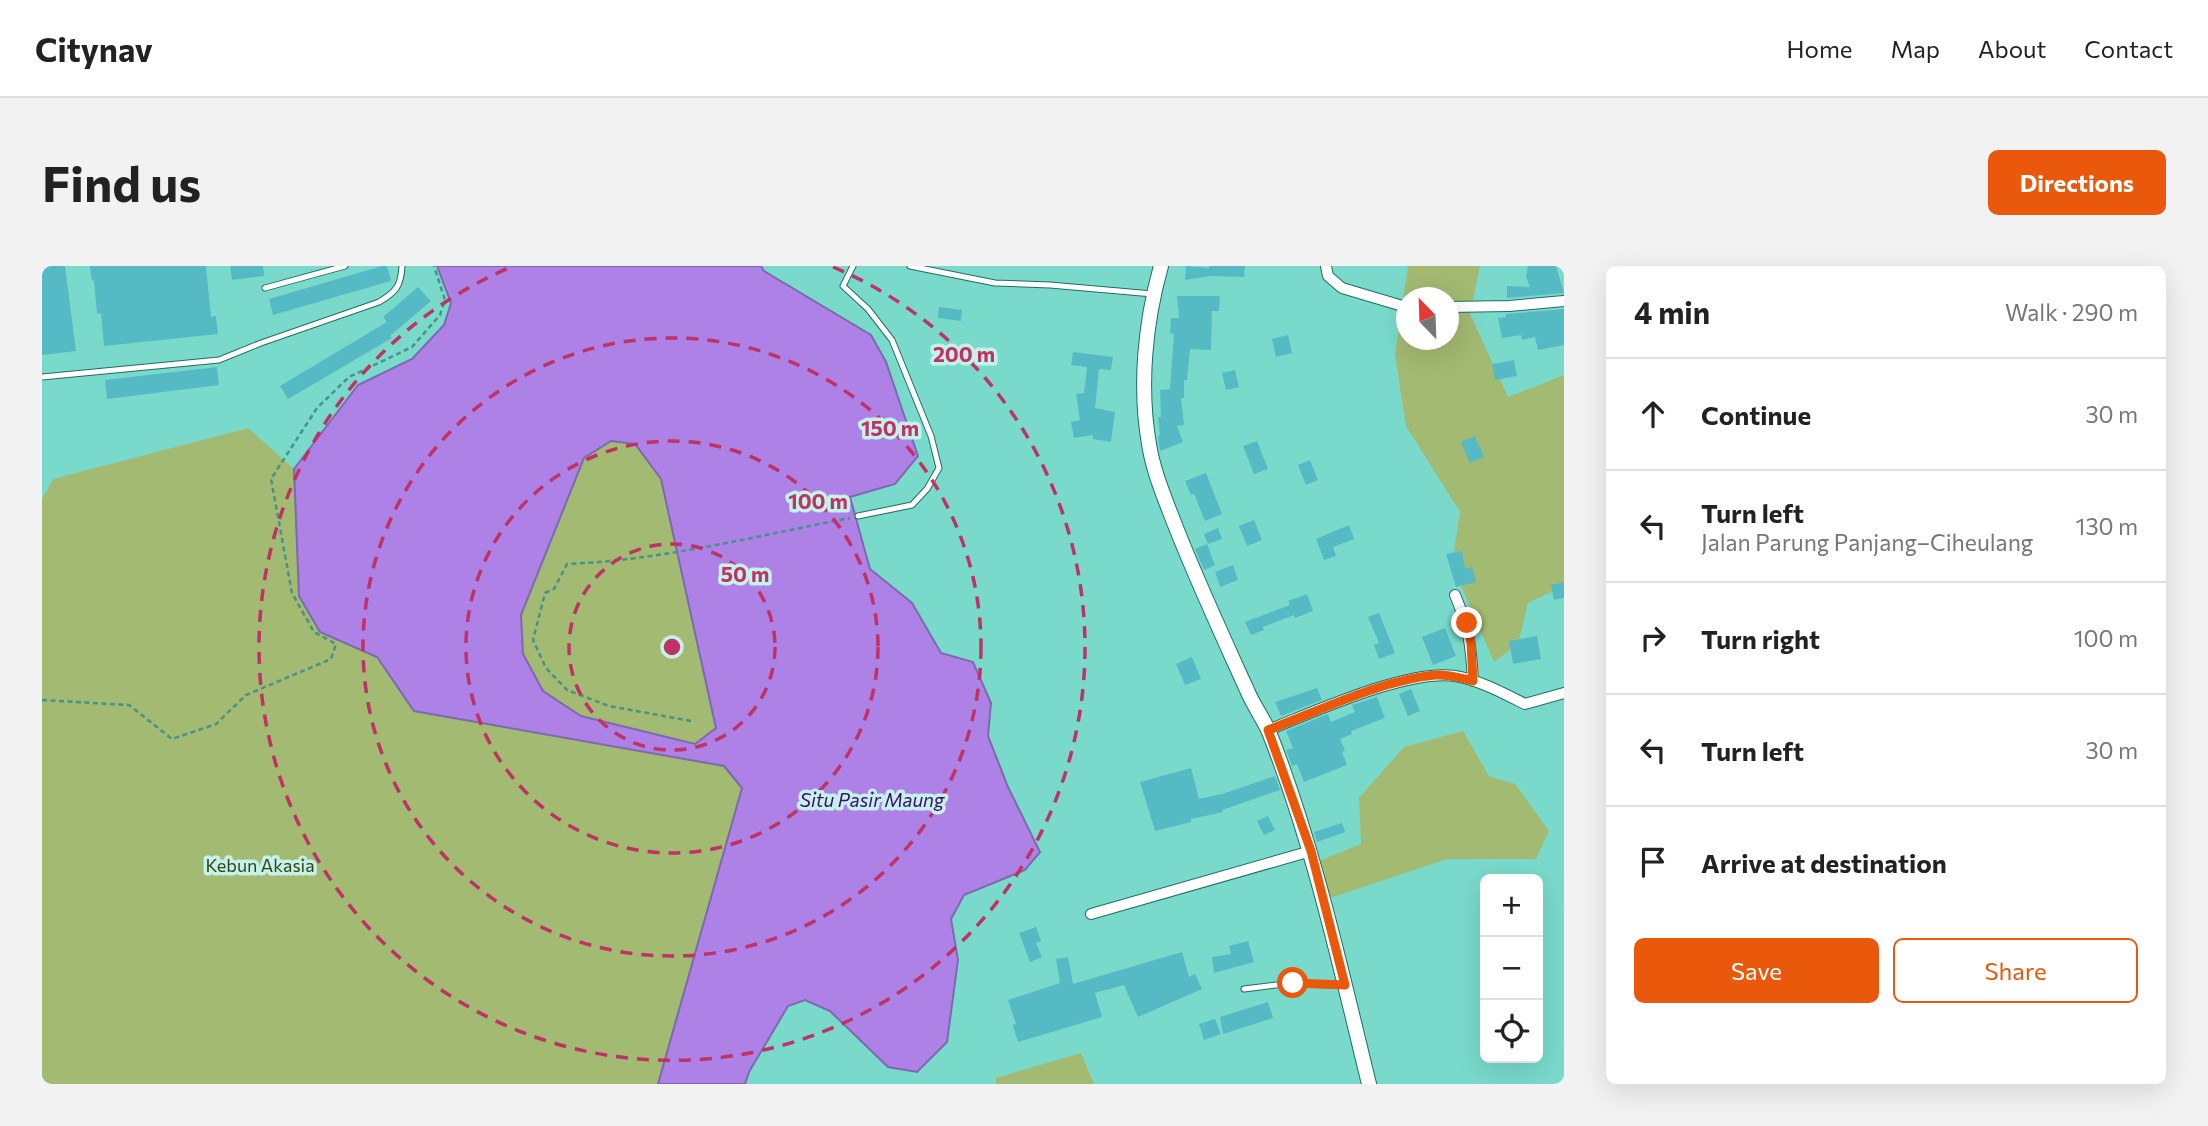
<!DOCTYPE html>
<html lang="en">
<head>
<meta charset="utf-8">
<style>
	body { margin:0; font-family:Commissioner,sans-serif; background:#f2f2f2; color:#222 }
	.controls { position:absolute; right:21px; bottom:21px; display:grid; overflow:hidden; border-radius:10px; box-shadow:0 7px 28px #0002 }
	.controls button { width:63px; height:63px; display:grid; place-items:center; padding:0; border:0; border-bottom:2px solid #e0e0e0; background:#fff; color:#222; font:35px sans-serif }
	.compass { position:absolute; left:1354px; top:21px; width:63px; height:63px; border-radius:50%; background:#fff; box-shadow:0 7px 28px #0002; rotate:337deg }
	.stop { position:absolute; width:21px; height:21px; margin:-16px; border:5px solid #ea580c; border-radius:50%; background:#fff }
	.stop.end { background:#ea580c; border-color:#fff; box-shadow:0 2px 7px #0008 }
	.list { margin:0; padding:0; list-style:none }
	h2 { display:flex; justify-content:space-between; align-items:center; height:91px; margin:0; padding:0 28px; font-size:30px }
	h2 small { font-size:23px; font-weight:400; color:#767676 }
	.list li { display:grid; grid-template-columns:46px 1fr auto; gap:21px; align-items:center; box-sizing:border-box; height:112px; padding:0 28px; border-top:2px solid #e0e0e0 }
	.list b { display:block; font-size:26px; white-space:nowrap }
	.list p { margin:0; font-size:23px; white-space:nowrap; color:#767676 }
	.list em { font-size:23px; font-style:normal; color:#767676 }
	.actions { display:flex; gap:14px; padding:21px 28px }
	.actions a { flex:1; padding:16px 0; border:2px solid #ea580c; border-radius:10px; text-align:center; font-size:24px; color:#ea580c }
	.actions .main { background:#ea580c; color:#fff }
	.icon { flex:none; width:38px; height:38px; fill:none; stroke:currentColor; stroke-width:2; stroke-linecap:round; stroke-linejoin:round }
	.map { position:relative; flex:none; width:1522px; height:818px; overflow:hidden; border-radius:10px }
	header { display:flex; align-items:center; gap:42px; box-sizing:border-box; height:98px; padding:0 35px; background:#fff; border-bottom:2px solid #e0e0e0 }
	header strong { font-size:33px }
	nav { display:flex; gap:38px; margin-inline-start:auto; font-size:24px }
	.intro { display:flex; align-items:center; justify-content:space-between; box-sizing:border-box; height:168px; padding:0 42px }
	h1 { margin:0; font-size:49px }
	.button { padding:18px 32px; border-radius:10px; background:#ea580c; color:#fff; font-size:24px; font-weight:700 }
	main { display:flex; gap:42px; padding:0 42px }
	aside { flex:1; background:#fff; border-radius:10px; box-shadow:0 7px 28px #0002 }
	.map>svg:first-child { display:block }
</style>
</head>
<body>
<header>
<strong>Citynav</strong>
<nav><a>Home</a><a>Map</a><a>About</a><a>Contact</a></nav>
</header>
<div class="intro"><h1>Find us</h1><a class="button">Directions</a></div>
<main>
<div class="map">
<svg width="1522" height="818" viewBox="0 0 1522 818">
	<rect width="100%" height="100%" fill="#79dacc"/>
	<!-- green -->
	<path fill="#a3ba72" fill-rule="evenodd" d="M 1366,0 L 1438,0 L 1428,48 L 1466,131 L 1522,109 L 1522,320 L 1486,337 L 1476,378 L 1452,396 L 1410,299 L 1418,246 L 1364,160 L 1353,89 ZM 1364,32 L 1406,32 L 1406,74 L 1364,74 Z
		M 206,162 L 252,203 L 257,330 L 278,366 L 334,391 L 372,445 L 682,500 L 700,523 L 616,818 L 0,818 L 0,233 L 11,213 Z
		M 569,175 L 593,178 L 619,213 L 674,463 L 653,478 L 539,450 L 501,425 L 481,388 L 479,349 L 542,192 Z
		M 1421,465 L 1447,510 L 1473,518 L 1507,565 L 1494,593 L 1405,593 L 1276,636 L 1267,599 L 1319,578 L 1317,532 L 1362,481 Z
		M 1039,787 L 1052,818 L 954,818 L 954,812 Z"/>
	<!-- water -->
	<path fill="#ad81e5" stroke="#7c6aae" stroke-width="2" fill-rule="evenodd" d="M 395,0 L 719,0 L 722,5 L 829,69 L 844,96 L 876,190 L 853,218 L 808,231 L 828,303 L 870,337 L 899,387 L 931,396 L 949,437 L 946,470 L 966,521 L 998,586 L 983,604 L 922,629 L 909,653 L 916,694 L 905,776 L 875,806 L 846,801 L 788,745 L 763,734 L 746,740 L 707,806 L 703,818 L 616,818 L 700,522 L 682,500 L 372,445 L 335,391 L 278,366 L 257,330 L 252,203 L 316,119 L 370,93 L 402,59 L 409,37 ZM 569,175 L 593,178 L 619,213 L 674,462 L 653,478 L 539,450 L 501,425 L 481,388 L 479,349 L 542,192 Z"/>
	<!-- building -->
	<path fill="#55bac4" d="M 0,0 L 23,0 L 34,85 L 0,89 Z
		M 48,0 L 164,0 L 169,51 L 174,50 L 176,68 L 62,80 L 59,47 L 55,48 L 52,14 L 50,15 Z
		M 188,0 L 221,0 L 222,10 L 190,14 Z
		M 340,0 L 345,0 L 349,15 L 231,49 L 227,33 Z
		M 1144,0 L 1167,2 L 1167,0 L 1203,0 L 1202,11 L 1169,10 L 1143,14 Z
		M 1486,0 L 1514,0 L 1522,27 L 1465,32 L 1465,20 L 1488,21 L 1484,11 Z
		M 376,21 L 389,35 L 348,70 L 350,72 L 246,133 L 238,120 L 345,56 L 341,51 Z
		M 1135,30 L 1178,30 L 1177,45 L 1170,45 L 1169,84 L 1148,83 L 1145,114 L 1142,114 L 1142,132 L 1139,132 L 1142,159 L 1135,160 L 1141,176 L 1118,185 L 1116,170 L 1118,169 L 1116,151 L 1119,151 L 1118,124 L 1128,123 L 1132,68 L 1128,67 L 1129,52 L 1137,52 Z
		M 897,41 L 920,44 L 919,55 L 896,52 Z
		M 1522,43 L 1522,79 L 1496,84 L 1493,71 L 1480,74 L 1479,69 L 1460,72 L 1456,52 L 1464,51 L 1464,48 Z
		M 1246,69 L 1250,87 L 1234,91 L 1230,73 Z
		M 1031,86 L 1071,91 L 1069,104 L 1057,103 L 1053,142 L 1073,146 L 1069,176 L 1051,173 L 1051,169 L 1032,172 L 1029,156 L 1038,154 L 1034,128 L 1042,127 L 1045,101 L 1029,99 Z
		M 1472,94 L 1475,110 L 1453,114 L 1450,98 Z
		M 175,101 L 177,119 L 65,133 L 63,114 Z
		M 1193,104 L 1197,121 L 1184,124 L 1180,107 Z
		M 1433,170 L 1442,191 L 1428,197 L 1419,176 Z
		M 1215,175 L 1226,203 L 1212,208 L 1201,180 Z
		M 1268,194 L 1276,214 L 1264,219 L 1256,199 Z
		M 1164,207 L 1180,248 L 1163,255 L 1152,228 L 1149,229 L 1143,215 Z
		M 1212,254 L 1220,274 L 1205,280 L 1197,260 Z
		M 1307,259 L 1312,273 L 1291,281 L 1294,290 L 1282,294 L 1274,273 Z
		M 1176,262 L 1180,273 L 1166,278 L 1162,268 Z
		M 1165,278 L 1173,299 L 1162,304 L 1153,283 Z
		M 1420,285 L 1423,303 L 1430,301 L 1434,316 L 1414,321 L 1404,288 Z
		M 1191,299 L 1196,314 L 1178,321 L 1173,306 Z
		M 1522,316 L 1522,332 L 1512,334 L 1509,319 Z
		M 1265,328 L 1271,345 L 1253,352 L 1252,349 L 1221,361 L 1222,364 L 1209,369 L 1203,356 L 1248,339 L 1246,335 Z
		M 1337,347 L 1353,387 L 1337,393 L 1332,379 L 1337,377 L 1326,351 Z
		M 1403,362 L 1414,390 L 1391,399 L 1380,371 Z
		M 1495,370 L 1499,393 L 1471,398 L 1467,375 Z
		M 1150,391 L 1159,413 L 1143,419 L 1134,398 Z
		M 1275,422 L 1280,434 L 1239,450 L 1233,436 Z
		M 1369,423 L 1378,445 L 1366,450 L 1357,428 Z
		M 1335,431 L 1343,452 L 1309,465 L 1310,468 L 1298,473 L 1303,484 L 1300,486 L 1305,499 L 1262,516 L 1255,498 L 1250,500 L 1244,484 L 1251,482 L 1244,465 L 1286,448 L 1289,456 L 1313,446 L 1310,439 Z
		M 1149,502 L 1157,533 L 1180,528 L 1233,510 L 1238,524 L 1180,544 L 1181,546 L 1149,553 L 1149,556 L 1113,565 L 1098,516 Z
		M 1226,550 L 1233,564 L 1222,569 L 1215,555 Z
		M 1300,557 L 1303,566 L 1275,576 L 1272,566 Z
		M 994,661 L 999,675 L 994,677 L 1000,691 L 988,696 L 977,667 Z
		M 1206,675 L 1212,696 L 1172,707 L 1170,691 L 1189,688 L 1187,680 Z
		M 1140,686 L 1147,711 L 1153,708 L 1160,723 L 1096,751 L 1082,719 L 1053,727 L 1060,751 L 976,776 L 971,759 L 974,758 L 966,734 L 1018,717 L 1014,693 L 1026,691 L 1031,718 Z
		M 1226,736 L 1231,752 L 1181,768 L 1178,751 Z
		M 1173,753 L 1179,768 L 1162,774 L 1157,758 Z"/>
	<g fill="none" stroke-linecap="round" stroke-linejoin="round">
		<defs>
			<path id="service" d="M 811,0 L 801,20 L 826,43 L 850,74 L 889,170 L 897,202 L 885,223 L 870,239 L 816,250
				M 868,0 L 953,17 L 1008,19 L 1111,28
				M 223,22 L 303,0
				M 0,111 L 177,94 L 219,77 L 337,36 C 354,26 359,20 360,0
				M 1202,723 L 1251,717 L 1303,719"/>
			<path id="minor" d="M 1284,0 L 1286,10 L 1300,22 L 1364,41
				M 1406,41 L 1467,40 L 1522,35
				M 1413,329 C 1427,362 1429,379 1431,415
				M 1226,464 C 1272,446 1365,403 1413,410 C 1437,414 1461,427 1483,438 L 1522,427
				M 1049,648 L 1269,585"/>
			<path id="tertiary" d="M 1119,0 C 1103,57 1097,120 1107,178 C 1111,205 1123,233 1133,259 C 1155,315 1180,369 1205,424 C 1211,439 1221,452 1227,466 C 1272,580 1298,700 1327,818"/>
		</defs>
		<!-- service casing -->
		<use href="#service" stroke="#1f6d63" stroke-width="7"/>
		<!-- minor casing -->
		<use href="#minor" stroke="#1f6d63" stroke-width="12"/>
		<!-- tertiary casing -->
		<use href="#tertiary" stroke="#1f6d63" stroke-width="16"/>
		<!-- path -->
		<path stroke="#489288" stroke-width="2.5" stroke-dasharray="5 3.5" stroke-linecap="butt" d="M 0,434 L 87,439 L 130,473 L 174,458 L 204,429 L 289,393 L 294,378 L 272,366 L 250,327 L 229,213 L 275,142 L 307,111 L 370,81 L 398,49 L 403,34 L 392,0
			M 649,455 L 567,440 L 525,424 L 504,402 L 491,374 L 503,327 L 512,323 L 525,298 C 621,294 714,270 808,252"/>
		<!-- service -->
		<use href="#service" stroke="#fff" stroke-width="5"/>
		<!-- minor -->
		<use href="#minor" stroke="#fff" stroke-width="10"/>
		<!-- tertiary -->
		<use href="#tertiary" stroke="#fff" stroke-width="14"/>
	</g>
	<g fill="none" stroke-linecap="round" stroke-linejoin="round">
		<!-- route -->
		<path stroke="#ea580c" stroke-width="9" d="M 1251,717 L 1303,719 L 1269,585 L 1226,464 C 1277,445 1339,414 1393,409 C 1406,408 1418,412 1431,415 L 1429,377 L 1425,357"/>
	</g>
	<!-- distance rings -->
	<g fill="none" stroke="#be3265" stroke-width="3.5" stroke-dasharray="12 9">
		<circle cx="630" cy="381" r="103"/>
		<circle cx="630" cy="381" r="206"/>
		<circle cx="630" cy="381" r="309"/>
		<path d="M791 1A413 413 0 1 1 469 1"/>
	</g>
	<g text-anchor="middle" stroke-width="7" stroke-linejoin="round" paint-order="stroke">
		<!-- park labels -->
		<g font-size="18" fill="#354314" stroke="#c4f1e9">
			<text x="218" y="606">Kebun Akasia</text>
		</g>
		<!-- water labels -->
		<g font-size="19" font-style="italic" fill="#3f0c67" stroke="#c4f1e9">
			<text x="830" y="541">Situ Pasir Maung</text>
		</g>
	</g>
	<circle cx="630" cy="381" r="10" fill="#be3265" stroke="#c4f1e9" stroke-width="3.5"/>
	<g font-size="21" text-anchor="middle" font-weight="bold" fill="#be3265" stroke="#c4f1e9" stroke-width="7" stroke-linejoin="round" paint-order="stroke">
		<text x="922" y="96">200 m</text>
		<text x="848" y="170">150 m</text>
		<text x="776" y="243">100 m</text>
		<text x="703" y="316">50 m</text>
	</g>
</svg>
<div class="controls">
<button>+</button>
<button>−</button>
<button><svg class="icon" aria-label="locate" viewBox="0 0 24 24"><circle cx="12" cy="12" r="6"/><path d="M12 2v4M12 18v4M2 12h4M18 12h4"/></svg></button>
</div>
<svg class="compass" viewBox="-18 -18 36 36"><path d="M0-13l5 13h-10z" fill="#e53935"/><path d="M0 13l5-13h-10z" fill="#767676"/></svg>
<div class="stop" style="left:1251px;top:717px"></div>
<div class="stop end" style="left:1425px;top:357px"></div>
</div>
<aside>
<h2>4 min<small>Walk · 290 m</small></h2>
<ul class="list">
<li><svg class="icon" aria-label="ahead" viewBox="0 0 24 24"><path d="M12 20V5M6 11l6-6 6 6"/></svg><div><b>Continue</b></div><em>30 m</em></li>
<li><svg class="icon" aria-label="left" viewBox="0 0 24 24"><path d="M17 20v-9H6M10 6l-5 5 5 5"/></svg><div><b>Turn left</b><p>Jalan Parung Panjang–Ciheulang</p></div><em>130 m</em></li>
<li><svg class="icon" aria-label="right" viewBox="0 0 24 24"><path d="M7 20v-9h11M14 6l5 5-5 5"/></svg><div><b>Turn right</b></div><em>100 m</em></li>
<li><svg class="icon" aria-label="left" viewBox="0 0 24 24"><path d="M17 20v-9H6M10 6l-5 5 5 5"/></svg><div><b>Turn left</b></div><em>30 m</em></li>
<li><svg class="icon" aria-label="arrive" viewBox="0 0 24 24"><path d="M6 21V4h12l-3 4 3 4H6"/></svg><div><b>Arrive at destination</b></div></li>
</ul>
<div class="actions"><a class="main">Save</a><a>Share</a></div>
</aside>
</main>
</body>
</html>
